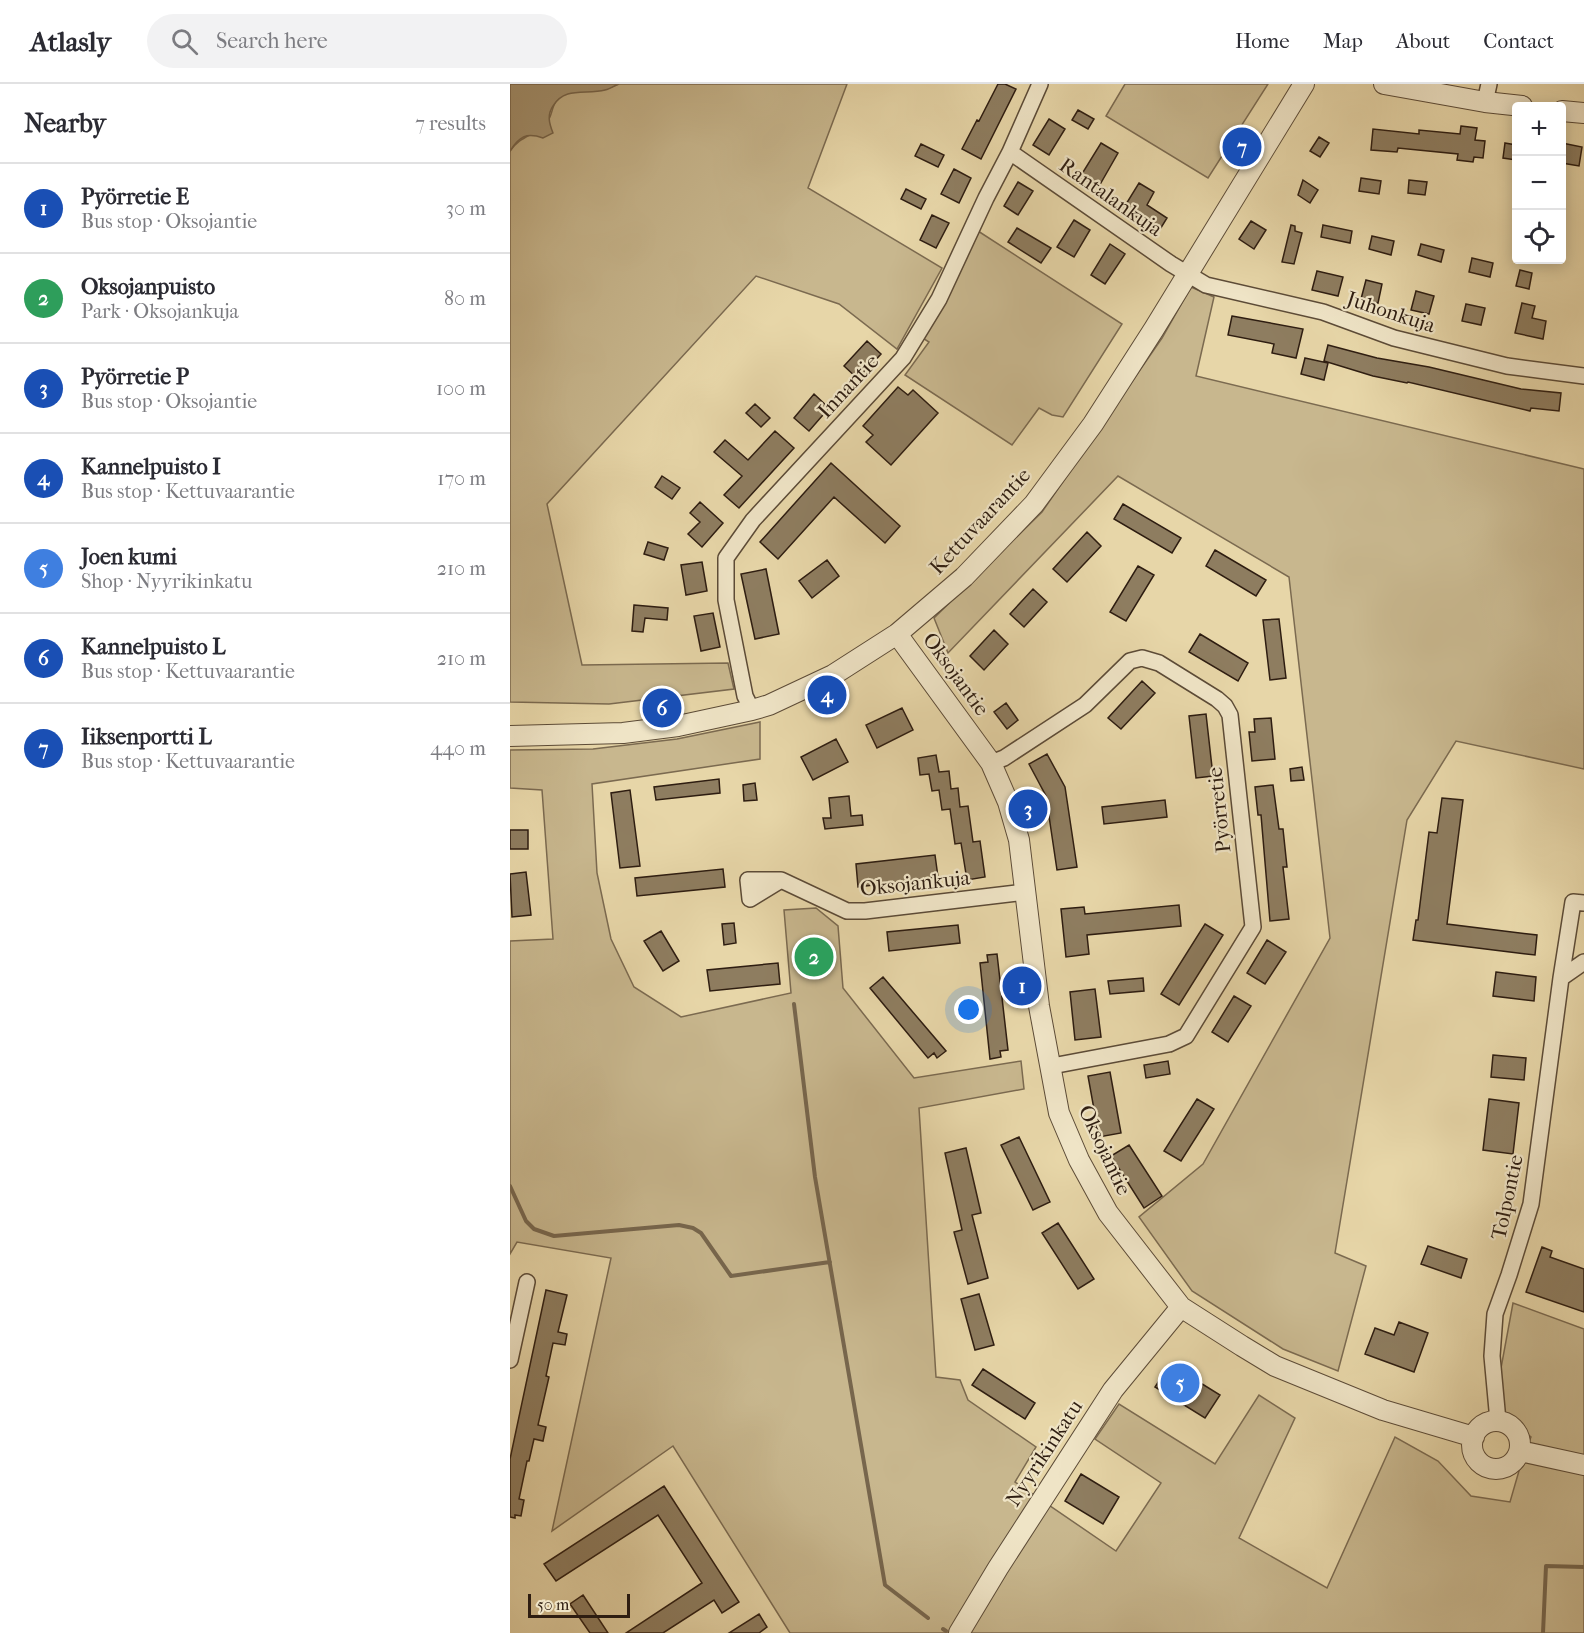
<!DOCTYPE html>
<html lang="en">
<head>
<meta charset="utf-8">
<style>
	body { margin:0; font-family:"IM FELL French Canon",serif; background:#f2f2f3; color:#2b2b33 }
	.controls { position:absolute; right:18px; top:18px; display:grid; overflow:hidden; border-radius:6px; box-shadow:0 3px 15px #0003 }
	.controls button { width:54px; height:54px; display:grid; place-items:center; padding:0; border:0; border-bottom:2px solid #e1e1e2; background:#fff; color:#2b2b33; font:30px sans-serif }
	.scale { position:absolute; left:18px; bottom:15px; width:102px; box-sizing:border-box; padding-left:6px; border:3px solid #2e1d11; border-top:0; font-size:16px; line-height:21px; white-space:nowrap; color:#2e1d11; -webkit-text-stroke:4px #efe4c6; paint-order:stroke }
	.you { position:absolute; left:459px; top:926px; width:21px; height:21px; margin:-15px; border:4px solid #fff; border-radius:50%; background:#1a73e8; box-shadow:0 0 0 9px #1a73e833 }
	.badge { display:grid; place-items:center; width:39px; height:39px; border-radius:50%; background:#8f2418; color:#fff; font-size:20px; font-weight:700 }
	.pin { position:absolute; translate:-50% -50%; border:3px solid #fff; box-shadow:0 2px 6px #0006 }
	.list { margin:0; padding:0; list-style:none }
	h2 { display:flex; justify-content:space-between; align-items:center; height:78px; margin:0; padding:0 24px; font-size:26px }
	h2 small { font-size:20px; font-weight:400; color:#7c7c81 }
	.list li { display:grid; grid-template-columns:39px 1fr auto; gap:18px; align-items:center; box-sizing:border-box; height:90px; padding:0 24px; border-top:2px solid #e1e1e2 }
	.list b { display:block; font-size:22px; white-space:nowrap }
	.list p { margin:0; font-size:20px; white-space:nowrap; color:#7c7c81 }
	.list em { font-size:20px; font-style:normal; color:#7c7c81 }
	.icon { flex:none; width:33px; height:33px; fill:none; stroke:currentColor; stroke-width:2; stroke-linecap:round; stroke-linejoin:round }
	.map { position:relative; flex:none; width:1074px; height:1549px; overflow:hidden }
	header { display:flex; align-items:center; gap:36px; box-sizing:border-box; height:84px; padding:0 30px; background:#fff; border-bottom:2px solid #e1e1e2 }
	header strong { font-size:28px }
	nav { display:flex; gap:33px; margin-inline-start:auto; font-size:21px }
	.search { width:420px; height:54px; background:#f2f2f3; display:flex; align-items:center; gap:15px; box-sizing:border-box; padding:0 21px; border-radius:33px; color:#7c7c81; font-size:22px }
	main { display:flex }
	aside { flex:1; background:#fff }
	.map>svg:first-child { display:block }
</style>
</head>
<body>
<header>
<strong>Atlasly</strong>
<div class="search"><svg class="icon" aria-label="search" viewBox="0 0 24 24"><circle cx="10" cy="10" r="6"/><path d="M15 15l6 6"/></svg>Search here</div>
<nav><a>Home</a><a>Map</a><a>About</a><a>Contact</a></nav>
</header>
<main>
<aside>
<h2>Nearby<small>7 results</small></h2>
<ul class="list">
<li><span class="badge" style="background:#1a4fb4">1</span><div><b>Pyörretie E</b><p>Bus stop · Oksojantie</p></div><em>30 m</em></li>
<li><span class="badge" style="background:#2e9e5b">2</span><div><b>Oksojanpuisto</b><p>Park · Oksojankuja</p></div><em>80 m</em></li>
<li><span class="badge" style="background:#1a4fb4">3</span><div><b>Pyörretie P</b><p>Bus stop · Oksojantie</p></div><em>100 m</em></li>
<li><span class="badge" style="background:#1a4fb4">4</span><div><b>Kannelpuisto I</b><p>Bus stop · Kettuvaarantie</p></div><em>170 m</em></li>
<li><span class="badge" style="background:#3f7fe0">5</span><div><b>Joen kumi</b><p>Shop · Nyyrikinkatu</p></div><em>210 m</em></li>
<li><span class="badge" style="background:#1a4fb4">6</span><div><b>Kannelpuisto L</b><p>Bus stop · Kettuvaarantie</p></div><em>210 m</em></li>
<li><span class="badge" style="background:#1a4fb4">7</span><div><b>Iiksenportti L</b><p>Bus stop · Kettuvaarantie</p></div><em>440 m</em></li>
</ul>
</aside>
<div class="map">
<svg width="1074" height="1549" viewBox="0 0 1074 1549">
	<rect width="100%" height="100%" fill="#e7d6a8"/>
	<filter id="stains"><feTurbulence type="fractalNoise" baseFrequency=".00333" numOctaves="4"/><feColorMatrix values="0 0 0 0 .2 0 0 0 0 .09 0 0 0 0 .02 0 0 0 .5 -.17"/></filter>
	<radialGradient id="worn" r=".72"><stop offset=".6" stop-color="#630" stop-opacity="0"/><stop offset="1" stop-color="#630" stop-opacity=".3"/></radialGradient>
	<!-- green -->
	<path fill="#c8b78e" stroke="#7b6a50" stroke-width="1.5" d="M 109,0 L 337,0 L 298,104 L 432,184 L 387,265 L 329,220 L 246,192 L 37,420 L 72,581 L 218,579 L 224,605 L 99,620 L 0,618 L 0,67 C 11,51 25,52 37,38 C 45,29 39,15 58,9 C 75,4 91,9 109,0 Z
		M 615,0 L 758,0 L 698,94 L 596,32 Z
		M 468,147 L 612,240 L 553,333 L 542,331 L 529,324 L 502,361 L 395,291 L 419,258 L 411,253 Z
		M 681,203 L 704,213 L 686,292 L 1074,385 L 1074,685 L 946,657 L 897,736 L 825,1169 L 856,1182 L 828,1287 L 773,1265 L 682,1207 L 629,1133 L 693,1080 L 820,854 L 779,493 L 608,392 L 438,569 L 424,534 L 532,428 L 652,254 Z
		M 250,638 L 250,675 L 82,700 L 87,789 L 101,855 L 124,903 L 171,933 L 281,909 L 274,826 L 306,824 L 328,842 L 333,904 L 404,994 L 511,977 L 514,1005 L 409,1024 L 426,1293 L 450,1296 L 458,1316 L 526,1363 L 505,1398 L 606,1467 L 651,1399 L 585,1355 L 609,1320 L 705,1380 L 749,1311 L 785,1334 L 729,1454 L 817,1504 L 885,1353 L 928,1377 L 961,1412 L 1000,1418 L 1013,1373 L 1021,1353 L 984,1322 L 1003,1219 L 1074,1245 L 1074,1549 L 280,1549 L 163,1362 L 42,1447 L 101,1174 L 7,1158 L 0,1170 L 0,857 L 43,855 L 32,706 L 0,704 L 0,666 L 83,665 L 167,655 Z"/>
	<!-- water -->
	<path fill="#a89775" stroke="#77664d" stroke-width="1.5" d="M 0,0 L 108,0 C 104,2 100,5 95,6 C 76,11 55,2 43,22 C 37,31 39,39 43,49 L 33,54 C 16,48 9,53 0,67 Z"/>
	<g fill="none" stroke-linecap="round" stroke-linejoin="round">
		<!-- stream -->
		<path stroke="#77664d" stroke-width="4" d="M 284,920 L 305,1093 L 375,1501 L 418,1534
			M 0,1102 L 16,1137 L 24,1145 L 44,1152 L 169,1141 L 183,1144 L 191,1149 L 221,1192 L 320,1178
			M 433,1545 L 436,1547
			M 1033,1549 L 1036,1482 L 1074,1483"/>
	</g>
	<!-- building -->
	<path fill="#8e7d60" stroke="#2e1d11" stroke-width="1.5" d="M 488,0 L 495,0 L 506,5 L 471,75 L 452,65 L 467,36 L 469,37 Z
		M 568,26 L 584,35 L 578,45 L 562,36 Z
		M 539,35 L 555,45 L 539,71 L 523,61 Z
		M 951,42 L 967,44 L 965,56 L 975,57 L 973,74 L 964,73 L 963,78 L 947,76 L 948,70 L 888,64 L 887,68 L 861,66 L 863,45 L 909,50 L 909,46 L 950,50 Z
		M 809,53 L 819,59 L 810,73 L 800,67 Z
		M 591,59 L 608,69 L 588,104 L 570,93 Z
		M 995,59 L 1006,61 L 1006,76 L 993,74 Z
		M 1052,59 L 1072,63 L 1069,82 L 1052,79 Z
		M 411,60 L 434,71 L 428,83 L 405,72 Z
		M 444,85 L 461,94 L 449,119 L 431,110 Z
		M 851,94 L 871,97 L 869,110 L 849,107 Z
		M 793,96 L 808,106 L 800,119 L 788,111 Z
		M 899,96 L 917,98 L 915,111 L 898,109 Z
		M 508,98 L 523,107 L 508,131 L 494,122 Z
		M 629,99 L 644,108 L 637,121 L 657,134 L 649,147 L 613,125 Z
		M 396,105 L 416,115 L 411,125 L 391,115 Z
		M 422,131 L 439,139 L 426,164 L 410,156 Z
		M 564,136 L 580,146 L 564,173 L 547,163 Z
		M 741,137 L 756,146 L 744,165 L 729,155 Z
		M 781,141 L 785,142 L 785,147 L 792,149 L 784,180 L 772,178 Z
		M 813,141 L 842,147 L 840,159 L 811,153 Z
		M 507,144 L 541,164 L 531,179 L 498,158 Z
		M 862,152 L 884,157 L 881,171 L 859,165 Z
		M 600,160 L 615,170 L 595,200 L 581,191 Z
		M 911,160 L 934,166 L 931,178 L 908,171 Z
		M 962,174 L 983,179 L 980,193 L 959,188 Z
		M 1010,186 L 1022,189 L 1019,205 L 1006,202 Z
		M 807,187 L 833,193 L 828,212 L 802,206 Z
		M 856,196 L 872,200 L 868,219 L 851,215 Z
		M 906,207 L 924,212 L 919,230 L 901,226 Z
		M 1012,219 L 1025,222 L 1022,234 L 1036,237 L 1033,255 L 1005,249 Z
		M 956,220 L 975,224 L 971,241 L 952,237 Z
		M 722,232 L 793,245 L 786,274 L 762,269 L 764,260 L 718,251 Z
		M 357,257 L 371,270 L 348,295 L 334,282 Z
		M 818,261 L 867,274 L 919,283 L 1011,305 L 1051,309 L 1049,327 L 1021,324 L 1020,327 L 898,298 L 897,299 L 863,292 L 814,277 Z
		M 795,274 L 818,279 L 814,296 L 791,290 Z
		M 388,303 L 398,311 L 403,306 L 428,329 L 381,381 L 356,358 L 363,351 L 353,342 Z
		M 304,310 L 319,324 L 299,347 L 284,334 Z
		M 245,320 L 260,334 L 251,343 L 236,329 Z
		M 265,347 L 284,364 L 229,424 L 214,411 L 232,392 L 204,368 L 215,356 L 238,376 Z
		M 321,379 L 390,442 L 375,459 L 324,413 L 268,475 L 250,458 Z
		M 152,392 L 170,404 L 162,415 L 145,403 Z
		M 190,418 L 213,439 L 192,463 L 178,450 L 190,438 L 180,429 Z
		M 613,420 L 671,454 L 662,469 L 604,435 Z
		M 577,448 L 591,462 L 557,498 L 543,485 Z
		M 138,458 L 158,464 L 154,476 L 134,470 Z
		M 705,466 L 756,496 L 746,512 L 696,482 Z
		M 317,476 L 329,492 L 302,514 L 289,497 Z
		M 192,478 L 197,507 L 176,511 L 171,481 Z
		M 628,482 L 644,491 L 616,537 L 600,528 Z
		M 256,485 L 269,550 L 245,555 L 231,490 Z
		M 523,505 L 537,518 L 514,543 L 500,530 Z
		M 124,521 L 158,524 L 157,536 L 135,534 L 133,548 L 122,547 Z
		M 203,529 L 210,563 L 191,567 L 184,532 Z
		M 769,535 L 776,594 L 760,596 L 753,536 Z
		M 484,546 L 498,560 L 474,586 L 460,572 Z
		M 690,550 L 738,579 L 728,597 L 679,568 Z
		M 632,597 L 645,609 L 611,645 L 598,634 Z
		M 496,619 L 508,636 L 497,645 L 484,628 Z
		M 392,624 L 403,646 L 367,664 L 356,641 Z
		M 696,630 L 703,692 L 686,694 L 679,632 Z
		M 761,634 L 765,675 L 742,677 L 739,648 L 745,648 L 744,635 Z
		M 326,655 L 338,678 L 303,696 L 291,673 Z
		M 537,670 L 555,703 L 567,783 L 547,786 L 536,712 L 519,680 Z
		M 426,671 L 429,688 L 439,687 L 441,705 L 448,704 L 450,723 L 458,722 L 463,758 L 470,757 L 475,793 L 457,796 L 451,759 L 445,760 L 440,725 L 432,726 L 429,706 L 422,707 L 419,690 L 410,691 L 408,674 Z
		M 792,683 L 794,696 L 781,697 L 780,685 Z
		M 209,695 L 210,709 L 146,716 L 144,703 Z
		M 245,699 L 247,716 L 234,717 L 233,701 Z
		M 763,701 L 769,745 L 773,745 L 777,783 L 773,783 L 779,835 L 760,837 L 751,731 L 748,731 L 745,703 Z
		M 120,706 L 130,782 L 110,784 L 101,709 Z
		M 339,712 L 341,732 L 352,731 L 353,741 L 315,745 L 313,734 L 321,734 L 319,714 Z
		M 932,714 L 953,716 L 937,840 L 1027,851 L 1025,871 L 903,856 L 906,836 L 908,836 L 919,748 L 927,749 Z
		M 655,716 L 657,733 L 594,740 L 592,723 Z
		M 0,746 L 18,746 L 18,765 L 0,765 Z
		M 425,771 L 428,793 L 348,803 L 346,780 Z
		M 213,785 L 215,803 L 127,812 L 125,794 Z
		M 16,788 L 21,831 L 2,833 L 0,790 Z
		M 669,821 L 671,842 L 577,851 L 579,870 L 556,873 L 551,825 L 574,823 L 575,830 Z
		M 224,839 L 226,859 L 214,861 L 212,840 Z
		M 695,840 L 713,851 L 669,921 L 651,910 Z
		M 448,841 L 450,859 L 379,867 L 377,848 Z
		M 151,847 L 169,877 L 153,887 L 134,857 Z
		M 757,856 L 776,868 L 755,900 L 737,889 Z
		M 487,870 L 498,966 L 490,967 L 491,973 L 480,975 L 470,879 L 478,878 L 477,871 Z
		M 268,879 L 270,900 L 200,907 L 197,886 Z
		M 986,888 L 1026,893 L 1024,917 L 983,912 Z
		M 373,893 L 436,967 L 427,974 L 424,969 L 418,974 L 360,904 Z
		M 633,894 L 634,907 L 600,910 L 598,897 Z
		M 585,905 L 591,953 L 565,956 L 560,908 Z
		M 724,912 L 741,922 L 718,958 L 702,948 Z
		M 983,971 L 1016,974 L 1014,996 L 981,993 Z
		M 658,977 L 660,990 L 636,994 L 634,981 Z
		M 600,988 L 611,1049 L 589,1053 L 578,992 Z
		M 687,1015 L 704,1025 L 671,1077 L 654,1067 Z
		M 979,1015 L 1009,1019 L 1003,1070 L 973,1066 Z
		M 509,1053 L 540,1118 L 523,1126 L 491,1061 Z
		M 619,1061 L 652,1112 L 634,1124 L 601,1072 Z
		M 456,1064 L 471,1129 L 462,1131 L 478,1194 L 458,1200 L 444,1148 L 452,1146 L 435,1069 Z
		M 548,1139 L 584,1195 L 568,1205 L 532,1149 Z
		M 918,1162 L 957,1175 L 951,1194 L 911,1180 Z
		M 1032,1163 L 1042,1167 L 1040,1173 L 1074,1185 L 1074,1228 L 1016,1208 Z
		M 36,1206 L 57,1211 L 48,1248 L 57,1250 L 55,1261 L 43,1259 L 36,1292 L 39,1293 L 28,1341 L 36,1343 L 33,1357 L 24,1355 L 19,1377 L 17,1377 L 9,1415 L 14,1416 L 11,1432 L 5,1431 L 5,1434 L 0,1433 L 0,1375 Z
		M 469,1210 L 484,1261 L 465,1266 L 451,1215 Z
		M 889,1238 L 918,1249 L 904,1288 L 855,1270 L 865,1244 L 884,1251 Z
		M 660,1280 L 710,1311 L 695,1334 L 645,1303 Z
		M 473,1285 L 525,1319 L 515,1335 L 462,1301 Z
		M 571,1390 L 609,1413 L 593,1440 L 555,1417 Z
		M 154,1402 L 229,1518 L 212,1529 L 204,1516 L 153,1549 L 116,1549 L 192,1499 L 148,1431 L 46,1497 L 34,1480 Z
		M 73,1511 L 98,1549 L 80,1549 L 60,1520 Z
		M 249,1530 L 257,1543 L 249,1549 L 219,1549 Z"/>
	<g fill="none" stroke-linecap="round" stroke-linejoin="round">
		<defs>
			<path id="minor" d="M 975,18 L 979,0
				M 500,68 L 661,180 L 696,201 L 813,228 L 884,254 L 997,282 L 1074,292
				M 242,626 L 235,612 L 216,516 L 216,474 L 243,436 L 393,274 L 429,215 L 476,114 L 500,68 L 530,0
				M 481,679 L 494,674 L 575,621 L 620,577 L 632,574 L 649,579 L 707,615 L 715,622 L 720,631 L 743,843 L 676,952 L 659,960 L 542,982
				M 271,796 L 240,815 L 238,796 L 271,796 L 337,827 L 355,827 L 515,808
				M 1051,894 L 1074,878
				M 0,1276 L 17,1198
				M 988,1337 L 982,1272 L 985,1230 L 999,1191 L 1021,1120 L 1051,894 L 1063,818 L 1074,819"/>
			<path id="tertiary" d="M 874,0 L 975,18 L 1012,22
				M 1052,27 L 1074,29
				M 387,550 L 481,679 L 498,718 L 509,756 L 529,922 L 549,1029 L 569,1076 L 598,1129 L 671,1223 L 732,1262 L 765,1282 L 873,1326 L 964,1353
				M 0,652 L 113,649 L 168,642 L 242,626 L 259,621 L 323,591 L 387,550 L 454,493 L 524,420 L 583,340 L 644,245 L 794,0
				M962 1361a24 24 0 1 1 48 0a24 24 0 1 1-48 0Z
				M 1010,1367 L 1074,1381
				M 449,1549 L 488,1484 L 603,1306 L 671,1223"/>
		</defs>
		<!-- minor casing -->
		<use href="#minor" stroke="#5c4b37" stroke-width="18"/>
		<!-- tertiary casing -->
		<use href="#tertiary" stroke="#5c4b37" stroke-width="22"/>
		<!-- minor -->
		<use href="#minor" stroke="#efe4c6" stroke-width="15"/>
		<!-- tertiary -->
		<use href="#tertiary" stroke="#efe4c6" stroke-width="20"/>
	</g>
	<g text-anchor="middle" stroke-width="4.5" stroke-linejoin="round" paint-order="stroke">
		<!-- street labels -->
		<g font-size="21" fill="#2e1d11" stroke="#efe4c6">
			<text transform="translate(601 113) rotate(35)" y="7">Rantalankuja</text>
			<text transform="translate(881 228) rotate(18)" y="7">Juhonkuja</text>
			<text transform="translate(338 302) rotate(-47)" y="7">Innantie</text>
			<text transform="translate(470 437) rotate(-47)" y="7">Kettuvaarantie</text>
			<text transform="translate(446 590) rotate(54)" y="7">Oksojantie</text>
			<text transform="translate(709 726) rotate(-96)" y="7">Pyörretie</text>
			<text transform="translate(405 799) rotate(-6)" y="7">Oksojankuja</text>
			<text transform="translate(595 1066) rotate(65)" y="7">Oksojantie</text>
			<text transform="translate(997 1113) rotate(-78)" y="7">Tolpontie</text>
			<text transform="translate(534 1369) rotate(-57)" y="7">Nyyrikinkatu</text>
		</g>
	</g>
	<rect width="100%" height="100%" filter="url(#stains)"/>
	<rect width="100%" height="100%" fill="url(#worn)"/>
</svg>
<div class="controls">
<button>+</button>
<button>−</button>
<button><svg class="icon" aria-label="locate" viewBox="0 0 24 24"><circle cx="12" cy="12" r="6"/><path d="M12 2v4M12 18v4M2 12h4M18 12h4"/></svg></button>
</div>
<div class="scale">50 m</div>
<div class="you"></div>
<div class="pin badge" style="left:512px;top:902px;background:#1a4fb4">1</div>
<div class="pin badge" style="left:304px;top:873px;background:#2e9e5b">2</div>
<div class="pin badge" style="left:518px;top:725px;background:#1a4fb4">3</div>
<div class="pin badge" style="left:317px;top:611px;background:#1a4fb4">4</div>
<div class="pin badge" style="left:670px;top:1299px;background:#3f7fe0">5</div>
<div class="pin badge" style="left:152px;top:624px;background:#1a4fb4">6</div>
<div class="pin badge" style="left:732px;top:63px;background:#1a4fb4">7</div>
</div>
</main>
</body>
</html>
